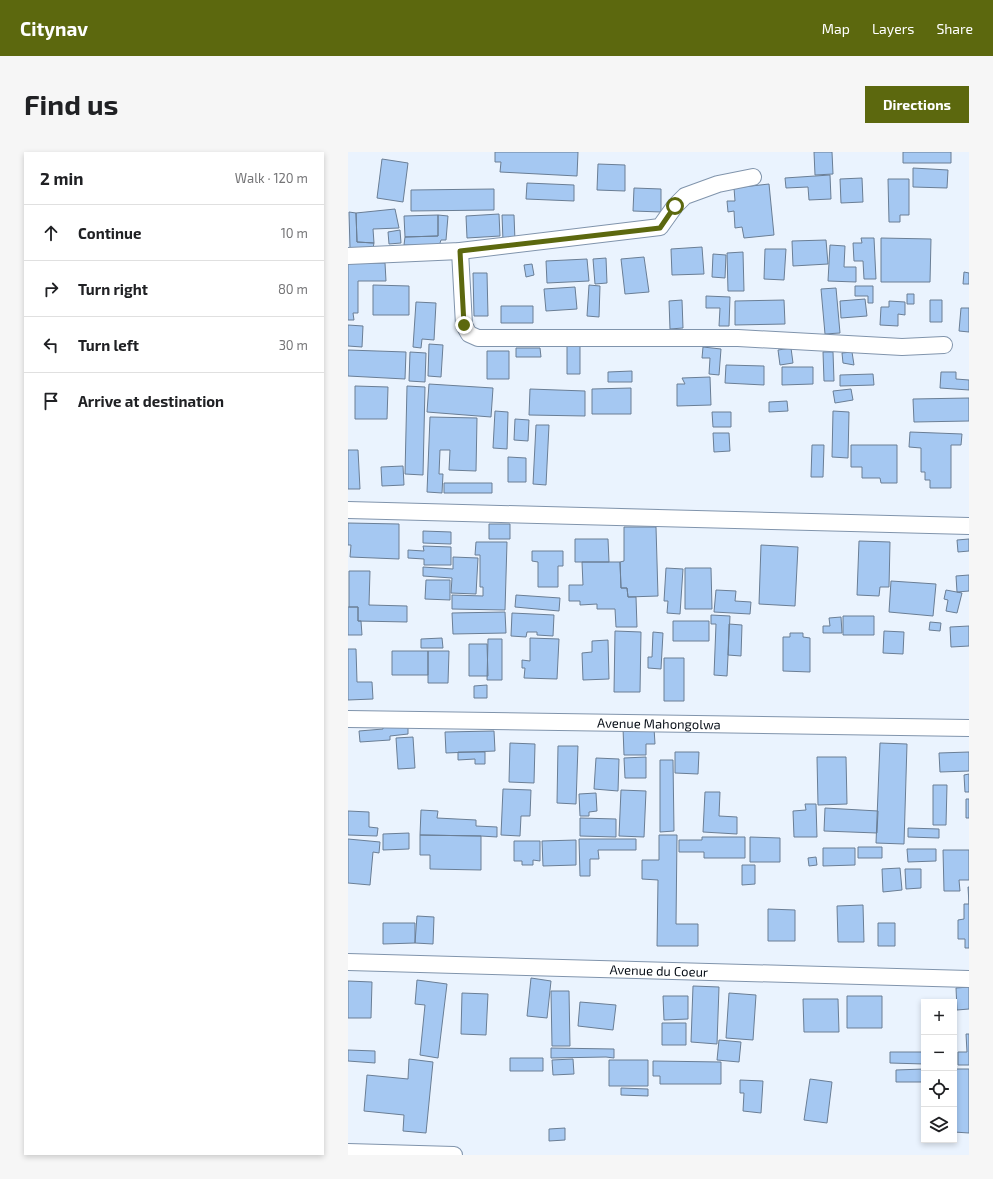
<!DOCTYPE html>
<html lang="en">
<head>
<meta charset="utf-8">
<style>
	body { margin:0; font-family:"Exo 2",sans-serif; background:#f6f6f6; color:#202124 }
	.controls { position:absolute; right:12px; bottom:12px; display:grid; overflow:hidden; border-radius:0px; box-shadow:0 2px 6px #0003 }
	.controls button { width:36px; height:36px; display:grid; place-items:center; padding:0; border:0; border-bottom:1px solid #e0e0e0; background:#fff; color:#202124; font:20px sans-serif }
	.stop { position:absolute; width:12px; height:12px; margin:-9px; border:3px solid #5c680e; border-radius:50%; background:#fff }
	.stop.end { background:#5c680e; border-color:#fff; box-shadow:0 1px 4px #0008 }
	.list { margin:0; padding:0; list-style:none }
	h2 { display:flex; justify-content:space-between; align-items:center; height:52px; margin:0; padding:0 16px; font-size:17px }
	h2 small { font-size:13px; font-weight:400; color:#757577 }
	.list li { display:grid; grid-template-columns:26px 1fr auto; gap:12px; align-items:center; box-sizing:border-box; height:56px; padding:0 16px; border-top:1px solid #e0e0e0 }
	.list b { display:block; font-size:15px; white-space:nowrap }
	.list em { font-size:13px; font-style:normal; color:#757577 }
	.icon { flex:none; width:22px; height:22px; fill:none; stroke:currentColor; stroke-width:2; stroke-linecap:round; stroke-linejoin:round }
	.map { position:relative; flex:none; width:621px; height:1003px; overflow:hidden; border-radius:0px }
	header { display:flex; align-items:center; gap:24px; box-sizing:border-box; height:56px; padding:0 20px; background:#5c680e; color:#fff }
	header strong { font-size:19px }
	nav { display:flex; gap:22px; margin-inline-start:auto; font-size:14px }
	.intro { display:flex; align-items:center; justify-content:space-between; box-sizing:border-box; height:96px; padding:0 24px }
	h1 { margin:0; font-size:28px }
	.button { padding:10px 18px; border-radius:0px; background:#5c680e; color:#fff; font-size:14px; font-weight:700 }
	main { display:flex; gap:24px; padding:0 24px }
	aside { flex:1; background:#fff; border-radius:0px; box-shadow:0 2px 6px #0003 }
	.map>svg:first-child { display:block }
</style>
</head>
<body>
<header>
<strong>Citynav</strong>
<nav><a>Map</a><a>Layers</a><a>Share</a></nav>
</header>
<div class="intro"><h1>Find us</h1><a class="button">Directions</a></div>
<main>
<aside>
<h2>2 min<small>Walk · 120 m</small></h2>
<ul class="list">
<li><svg class="icon" aria-label="ahead" viewBox="0 0 24 24"><path d="M12 20V5M6 11l6-6 6 6"/></svg><div><b>Continue</b></div><em>10 m</em></li>
<li><svg class="icon" aria-label="right" viewBox="0 0 24 24"><path d="M7 20v-9h11M14 6l5 5-5 5"/></svg><div><b>Turn right</b></div><em>80 m</em></li>
<li><svg class="icon" aria-label="left" viewBox="0 0 24 24"><path d="M17 20v-9H6M10 6l-5 5 5 5"/></svg><div><b>Turn left</b></div><em>30 m</em></li>
<li><svg class="icon" aria-label="arrive" viewBox="0 0 24 24"><path d="M6 21V4h12l-3 4 3 4H6"/></svg><div><b>Arrive at destination</b></div></li>
</ul>
</aside>
<div class="map">
<svg width="621" height="1003" viewBox="0 0 621 1003">
	<rect width="100%" height="100%" fill="#eaf3fe"/>
	<!-- building -->
	<path fill="#a5c8f2" stroke="#6a7e95" d="M 147,0 L 230,0 L 229,24 L 152,20 L 153,10 L 147,10 Z
		M 466,0 L 484,0 L 485,22 L 467,23 Z
		M 555,0 L 603,0 L 603,11 L 555,11 Z
		M 34,7 L 60,11 L 55,50 L 29,46 Z
		M 250,12 L 277,13 L 277,39 L 249,38 Z
		M 565,16 L 600,18 L 599,36 L 565,35 Z
		M 482,23 L 483,47 L 461,48 L 460,35 L 438,36 L 437,26 Z
		M 514,26 L 515,50 L 493,51 L 492,27 Z
		M 540,27 L 561,27 L 561,63 L 552,63 L 552,70 L 541,70 Z
		M 179,31 L 226,33 L 226,49 L 178,47 Z
		M 421,32 L 426,83 L 396,86 L 394,75 L 387,76 L 386,59 L 380,60 L 379,49 L 387,49 L 386,36 Z
		M 286,36 L 313,37 L 313,60 L 285,59 Z
		M 146,37 L 146,58 L 63,59 L 63,38 Z
		M 47,57 L 51,76 L 25,77 L 26,91 L 9,90 L 8,61 Z
		M 1,60 L 8,61 L 9,90 L 26,91 L 25,96 L 2,96 Z
		M 151,62 L 152,84 L 119,86 L 118,64 Z
		M 90,63 L 90,84 L 57,85 L 56,64 Z
		M 90,63 L 100,64 L 98,88 L 93,88 L 91,94 L 56,93 L 57,85 L 90,84 Z
		M 154,63 L 166,63 L 167,89 L 155,89 Z
		M 52,78 L 53,91 L 41,92 L 40,80 Z
		M 513,86 L 526,86 L 528,127 L 516,127 L 515,109 L 506,109 L 505,91 L 514,91 Z
		M 533,86 L 583,87 L 582,130 L 533,130 Z
		M 478,88 L 480,112 L 445,114 L 444,89 Z
		M 482,93 L 497,94 L 496,115 L 508,115 L 508,130 L 480,129 Z
		M 354,95 L 356,122 L 324,123 L 323,97 Z
		M 417,97 L 438,97 L 436,128 L 416,127 Z
		M 395,100 L 396,139 L 380,139 L 379,101 Z
		M 365,102 L 378,103 L 377,126 L 364,125 Z
		M 296,105 L 301,140 L 277,142 L 273,107 Z
		M 258,106 L 259,131 L 247,132 L 245,107 Z
		M 239,107 L 241,129 L 199,131 L 198,109 Z
		M 0,111 L 37,111 L 38,129 L 10,129 L 10,161 L 5,161 L 6,168 L 0,168 Z
		M 184,112 L 186,123 L 178,125 L 176,113 Z
		M 616,120 L 621,121 L 621,132 L 615,132 Z
		M 125,121 L 139,121 L 140,164 L 126,164 Z
		M 25,133 L 61,134 L 61,163 L 25,163 Z
		M 241,133 L 252,134 L 251,165 L 239,164 Z
		M 507,134 L 525,134 L 525,151 L 520,151 L 520,144 L 507,144 Z
		M 227,135 L 229,157 L 198,159 L 196,137 Z
		M 488,136 L 492,181 L 477,182 L 473,137 Z
		M 559,142 L 566,142 L 566,152 L 559,152 Z
		M 358,144 L 382,145 L 381,174 L 371,174 L 372,156 L 358,156 Z
		M 517,147 L 519,164 L 493,166 L 492,149 Z
		M 334,148 L 335,176 L 322,177 L 321,149 Z
		M 436,148 L 437,172 L 387,173 L 387,149 Z
		M 582,148 L 594,148 L 594,170 L 582,170 Z
		M 541,149 L 557,150 L 557,163 L 550,162 L 550,174 L 532,173 L 533,155 L 541,155 Z
		M 68,150 L 88,151 L 86,188 L 74,187 L 73,196 L 65,195 Z
		M 153,154 L 185,154 L 185,171 L 153,171 Z
		M 613,156 L 621,156 L 621,180 L 611,179 Z
		M 0,173 L 15,174 L 14,195 L 0,194 Z
		M 81,192 L 95,193 L 93,225 L 80,224 Z
		M 219,193 L 232,193 L 232,222 L 219,222 Z
		M 355,195 L 373,197 L 371,223 L 361,222 L 362,206 L 354,206 Z
		M 168,196 L 192,196 L 193,205 L 168,205 Z
		M 443,196 L 445,211 L 432,213 L 430,198 Z
		M 0,198 L 58,200 L 57,227 L 0,224 Z
		M 139,199 L 161,199 L 161,227 L 139,227 Z
		M 62,200 L 78,201 L 77,230 L 61,229 Z
		M 475,200 L 485,200 L 486,229 L 476,229 Z
		M 504,200 L 506,213 L 495,211 L 494,201 Z
		M 378,213 L 416,214 L 416,233 L 377,231 Z
		M 434,215 L 465,215 L 465,232 L 434,233 Z
		M 284,219 L 284,230 L 260,230 L 260,220 Z
		M 593,220 L 608,220 L 608,227 L 621,228 L 621,238 L 592,236 Z
		M 525,222 L 526,233 L 492,234 L 492,223 Z
		M 362,225 L 363,253 L 329,254 L 329,232 L 337,232 L 334,226 Z
		M 81,232 L 145,236 L 143,265 L 79,260 Z
		M 7,234 L 40,235 L 39,267 L 7,267 Z
		M 59,234 L 77,235 L 75,323 L 57,322 Z
		M 283,236 L 283,262 L 244,262 L 244,237 Z
		M 182,237 L 237,239 L 237,264 L 181,263 Z
		M 503,237 L 505,248 L 487,251 L 485,239 Z
		M 621,246 L 621,269 L 566,270 L 565,247 Z
		M 439,249 L 440,259 L 421,260 L 421,250 Z
		M 147,259 L 160,260 L 159,297 L 145,296 Z
		M 485,259 L 501,260 L 500,306 L 484,305 Z
		M 364,260 L 383,260 L 383,275 L 365,275 Z
		M 82,265 L 129,266 L 128,319 L 101,318 L 102,298 L 92,298 L 91,322 L 95,322 L 94,341 L 79,340 Z
		M 167,267 L 181,268 L 180,289 L 166,288 Z
		M 188,273 L 201,273 L 198,333 L 185,332 Z
		M 562,280 L 614,282 L 613,293 L 603,293 L 603,336 L 582,336 L 582,328 L 577,328 L 577,320 L 573,320 L 573,296 L 561,295 Z
		M 365,281 L 381,281 L 382,299 L 366,300 Z
		M 464,293 L 476,293 L 475,325 L 463,325 Z
		M 503,293 L 549,293 L 549,331 L 533,331 L 532,326 L 514,326 L 514,315 L 503,315 Z
		M 0,298 L 10,298 L 12,337 L 0,337 Z
		M 160,305 L 178,306 L 178,330 L 160,330 Z
		M 55,314 L 56,333 L 34,334 L 33,315 Z
		M 96,331 L 144,331 L 144,341 L 96,341 Z
		M 0,371 L 51,372 L 51,407 L 2,405 L 3,393 L 0,393 Z
		M 141,372 L 162,372 L 162,387 L 141,387 Z
		M 276,375 L 308,375 L 310,444 L 280,445 L 279,436 L 273,436 L 272,410 L 276,409 Z
		M 75,379 L 103,380 L 103,392 L 75,391 Z
		M 227,387 L 260,387 L 261,410 L 227,410 Z
		M 621,387 L 621,399 L 610,400 L 609,388 Z
		M 511,389 L 542,390 L 541,435 L 532,435 L 531,444 L 509,443 Z
		M 128,390 L 159,390 L 157,458 L 104,457 L 104,443 L 135,444 L 135,435 L 132,435 L 132,403 L 127,403 Z
		M 413,393 L 450,395 L 447,454 L 411,452 Z
		M 75,394 L 103,395 L 103,413 L 76,413 L 76,407 L 60,406 L 60,398 L 76,399 Z
		M 184,399 L 215,399 L 215,414 L 210,414 L 210,435 L 190,435 L 190,410 L 184,409 Z
		M 105,405 L 130,406 L 128,442 L 103,441 L 104,426 L 75,424 L 75,415 L 105,417 Z
		M 234,410 L 272,410 L 273,436 L 279,436 L 280,445 L 288,445 L 289,475 L 268,475 L 267,457 L 249,457 L 249,452 L 232,453 L 232,449 L 221,449 L 221,433 L 235,433 Z
		M 318,416 L 335,417 L 332,462 L 319,461 L 320,449 L 316,449 Z
		M 337,416 L 363,416 L 364,457 L 337,457 Z
		M 1,419 L 22,419 L 21,453 L 59,454 L 59,470 L 10,469 L 10,455 L 1,455 Z
		M 621,423 L 621,439 L 609,440 L 608,424 Z
		M 78,428 L 102,428 L 102,448 L 77,447 Z
		M 543,429 L 588,432 L 585,464 L 541,460 Z
		M 368,438 L 388,439 L 387,449 L 403,450 L 402,462 L 366,460 Z
		M 598,438 L 614,441 L 609,461 L 598,459 L 600,448 L 596,447 Z
		M 168,443 L 212,446 L 211,459 L 167,455 Z
		M 0,455 L 10,455 L 10,469 L 13,469 L 14,483 L 0,483 Z
		M 157,460 L 158,481 L 105,482 L 104,461 Z
		M 164,461 L 206,463 L 205,484 L 189,483 L 189,480 L 179,480 L 178,485 L 163,484 Z
		M 363,463 L 382,464 L 379,524 L 366,523 L 368,472 L 363,472 Z
		M 495,464 L 526,464 L 526,483 L 495,483 Z
		M 493,465 L 494,481 L 475,481 L 475,474 L 482,474 L 481,466 Z
		M 325,469 L 361,469 L 361,489 L 325,489 Z
		M 582,470 L 593,471 L 592,479 L 581,478 Z
		M 381,472 L 394,473 L 393,504 L 380,503 Z
		M 621,474 L 621,494 L 603,495 L 602,475 Z
		M 267,479 L 293,480 L 292,540 L 266,540 Z
		M 536,479 L 556,480 L 555,502 L 535,501 Z
		M 305,480 L 315,481 L 313,517 L 300,516 L 300,505 L 304,505 Z
		M 442,481 L 455,481 L 455,485 L 462,486 L 462,520 L 435,519 L 435,485 L 442,485 Z
		M 94,486 L 95,496 L 73,496 L 73,487 Z
		M 182,486 L 211,487 L 209,527 L 176,526 L 177,516 L 174,516 L 174,508 L 182,509 Z
		M 140,487 L 154,487 L 154,528 L 139,528 Z
		M 260,488 L 261,527 L 235,528 L 234,501 L 244,500 L 244,489 Z
		M 121,492 L 139,492 L 140,524 L 121,524 Z
		M 0,497 L 8,497 L 9,530 L 24,530 L 25,547 L 0,548 Z
		M 44,499 L 80,499 L 80,523 L 44,523 Z
		M 80,499 L 101,499 L 100,531 L 80,531 Z
		M 316,506 L 336,506 L 336,549 L 316,549 Z
		M 139,533 L 139,546 L 126,546 L 126,534 Z
		M 60,572 L 60,582 L 42,584 L 42,588 L 12,590 L 11,579 L 35,577 L 35,574 Z
		M 275,576 L 306,576 L 307,592 L 298,592 L 298,603 L 276,603 Z
		M 146,579 L 147,599 L 98,601 L 97,580 Z
		M 65,585 L 67,616 L 50,617 L 48,586 Z
		M 162,591 L 187,592 L 186,631 L 161,630 Z
		M 532,591 L 559,592 L 556,692 L 528,691 Z
		M 210,594 L 230,594 L 228,652 L 209,651 Z
		M 110,600 L 137,600 L 137,612 L 127,612 L 127,607 L 110,608 Z
		M 327,600 L 351,600 L 350,622 L 327,621 Z
		M 621,600 L 621,619 L 592,620 L 591,601 Z
		M 298,605 L 298,626 L 277,626 L 276,606 Z
		M 469,605 L 498,605 L 499,652 L 470,653 Z
		M 248,606 L 271,607 L 270,639 L 246,637 Z
		M 312,608 L 325,608 L 326,679 L 312,680 Z
		M 621,622 L 621,640 L 617,640 L 616,623 Z
		M 585,633 L 599,633 L 598,673 L 585,673 Z
		M 155,637 L 183,638 L 182,664 L 173,664 L 172,684 L 153,683 Z
		M 273,638 L 298,639 L 296,685 L 271,684 Z
		M 357,640 L 372,640 L 371,664 L 389,665 L 389,682 L 355,680 Z
		M 248,641 L 249,659 L 241,660 L 241,664 L 232,664 L 231,642 Z
		M 618,647 L 621,647 L 621,666 L 618,666 Z
		M 457,652 L 468,652 L 469,685 L 446,685 L 445,659 L 458,658 Z
		M 477,656 L 530,659 L 529,681 L 476,679 Z
		M 73,658 L 90,659 L 89,666 L 128,668 L 128,674 L 149,675 L 149,685 L 133,684 L 72,683 Z
		M 0,659 L 21,660 L 21,675 L 30,676 L 29,684 L 0,683 Z
		M 232,666 L 268,667 L 268,685 L 232,684 Z
		M 560,676 L 591,677 L 591,686 L 560,685 Z
		M 61,681 L 61,697 L 35,698 L 35,682 Z
		M 72,683 L 133,684 L 133,718 L 82,717 L 82,703 L 72,703 Z
		M 311,683 L 329,683 L 328,772 L 350,772 L 350,794 L 309,794 L 310,728 L 294,727 L 294,708 L 311,708 Z
		M 354,685 L 397,685 L 397,706 L 356,706 L 356,700 L 331,700 L 331,688 L 354,688 Z
		M 402,685 L 432,686 L 432,710 L 402,710 Z
		M 0,687 L 32,690 L 31,701 L 25,700 L 22,733 L 0,731 Z
		M 231,687 L 288,687 L 288,698 L 250,698 L 251,707 L 242,707 L 242,724 L 232,724 Z
		M 228,688 L 228,713 L 195,714 L 194,689 Z
		M 166,689 L 192,689 L 192,709 L 185,708 L 185,713 L 174,713 L 174,709 L 166,709 Z
		M 510,695 L 534,695 L 534,706 L 510,706 Z
		M 475,696 L 507,696 L 507,713 L 475,714 Z
		M 559,697 L 588,697 L 588,709 L 560,710 Z
		M 595,698 L 621,698 L 621,728 L 611,728 L 612,739 L 596,739 Z
		M 468,705 L 469,713 L 461,714 L 460,706 Z
		M 394,713 L 407,713 L 407,732 L 394,733 Z
		M 552,716 L 554,738 L 535,740 L 534,717 Z
		M 557,717 L 573,717 L 573,736 L 558,737 Z
		M 620,735 L 621,735 L 621,796 L 617,796 L 617,787 L 610,787 L 610,768 L 616,767 L 616,752 L 621,752 Z
		M 515,753 L 516,790 L 490,790 L 489,754 Z
		M 420,757 L 447,758 L 447,789 L 420,789 Z
		M 69,764 L 86,765 L 85,792 L 67,791 Z
		M 35,771 L 67,771 L 67,791 L 35,792 Z
		M 530,771 L 547,771 L 547,794 L 530,794 Z
		M 183,826 L 203,829 L 199,866 L 179,864 Z
		M 69,828 L 99,832 L 90,906 L 72,903 L 77,853 L 67,852 Z
		M 0,829 L 24,830 L 23,866 L 0,866 Z
		M 345,834 L 371,835 L 369,892 L 343,890 Z
		M 621,835 L 621,857 L 609,858 L 608,836 Z
		M 203,839 L 221,839 L 222,894 L 204,894 Z
		M 114,841 L 140,842 L 138,883 L 113,882 Z
		M 381,841 L 408,843 L 405,888 L 378,886 Z
		M 315,844 L 340,844 L 340,867 L 316,868 Z
		M 499,844 L 534,844 L 534,876 L 499,876 Z
		M 455,847 L 490,847 L 491,880 L 456,880 Z
		M 232,850 L 268,853 L 265,878 L 230,874 Z
		M 314,871 L 338,871 L 338,893 L 314,893 Z
		M 618,882 L 621,882 L 621,913 L 610,913 L 610,900 L 619,900 Z
		M 371,888 L 393,890 L 391,910 L 369,908 Z
		M 203,896 L 266,897 L 266,906 L 258,905 L 203,906 Z
		M 0,898 L 27,899 L 27,911 L 0,909 Z
		M 542,900 L 576,900 L 576,912 L 542,911 Z
		M 162,906 L 195,906 L 195,919 L 162,919 Z
		M 61,907 L 85,910 L 78,981 L 55,979 L 56,963 L 16,959 L 19,923 L 60,927 Z
		M 225,907 L 226,922 L 205,923 L 204,908 Z
		M 261,908 L 300,908 L 300,934 L 261,934 Z
		M 305,909 L 373,910 L 373,932 L 312,932 L 312,924 L 305,924 Z
		M 576,917 L 576,930 L 548,930 L 548,918 Z
		M 608,917 L 621,917 L 621,981 L 606,980 Z
		M 462,927 L 484,930 L 479,971 L 456,968 Z
		M 392,928 L 415,929 L 413,961 L 395,959 L 396,941 L 392,941 Z
		M 273,936 L 300,937 L 300,944 L 273,943 Z
		M 217,976 L 217,988 L 201,989 L 201,977 Z"/>
	<g fill="none" stroke-linecap="round" stroke-linejoin="round">
		<defs>
			<g id="street">
				<path d="M 112,99 L 116,173 L 121,182 L 130,186 L 390,186 L 554,195 L 596,193"/>
				<path d="M 0,104 L 112,99 L 312,75 L 327,54 L 337,44 L 370,32 L 405,25"/>
				<path d="M 0,358 L 621,374"/>
				<path id="s1" d="M 0,567 L 621,576"/>
				<path id="s2" d="M 0,810 L 621,827"/>
				<path d="M 0,1000 L 106,1003"/>
			</g>
		</defs>
		<!-- street casing -->
		<use href="#street" stroke="#8094ac" stroke-width="18"/>
		<!-- street -->
		<use href="#street" stroke="#fff" stroke-width="16"/>
	</g>
	<g fill="none" stroke-linecap="round" stroke-linejoin="round">
		<!-- route -->
		<path stroke="#5c680e" stroke-width="5" d="M 116,173 L 112,99 L 312,76 L 327,54"/>
	</g>
	<g text-anchor="middle" stroke-width="4" stroke-linejoin="round" paint-order="stroke">
		<!-- street labels -->
		<g font-size="13" fill="#060d16" stroke="#eaf3fe">
			<text dy="5" stroke="none"><textPath href="#s1" startOffset="311">Avenue Mahongolwa</textPath></text>
			<text dy="5" stroke="none"><textPath href="#s2" startOffset="311">Avenue du Coeur</textPath></text>
		</g>
	</g>
</svg>
<div class="controls">
<button>+</button>
<button>−</button>
<button><svg class="icon" aria-label="locate" viewBox="0 0 24 24"><circle cx="12" cy="12" r="6"/><path d="M12 2v4M12 18v4M2 12h4M18 12h4"/></svg></button>
<button><svg class="icon" aria-label="layers" viewBox="0 0 24 24"><path d="M12 4l9 5-9 5-9-5zM3 14l9 5 9-5"/></svg></button>
</div>
<div class="stop" style="left:327px;top:54px"></div>
<div class="stop end" style="left:116px;top:173px"></div>
</div>
</main>
</body>
</html>
